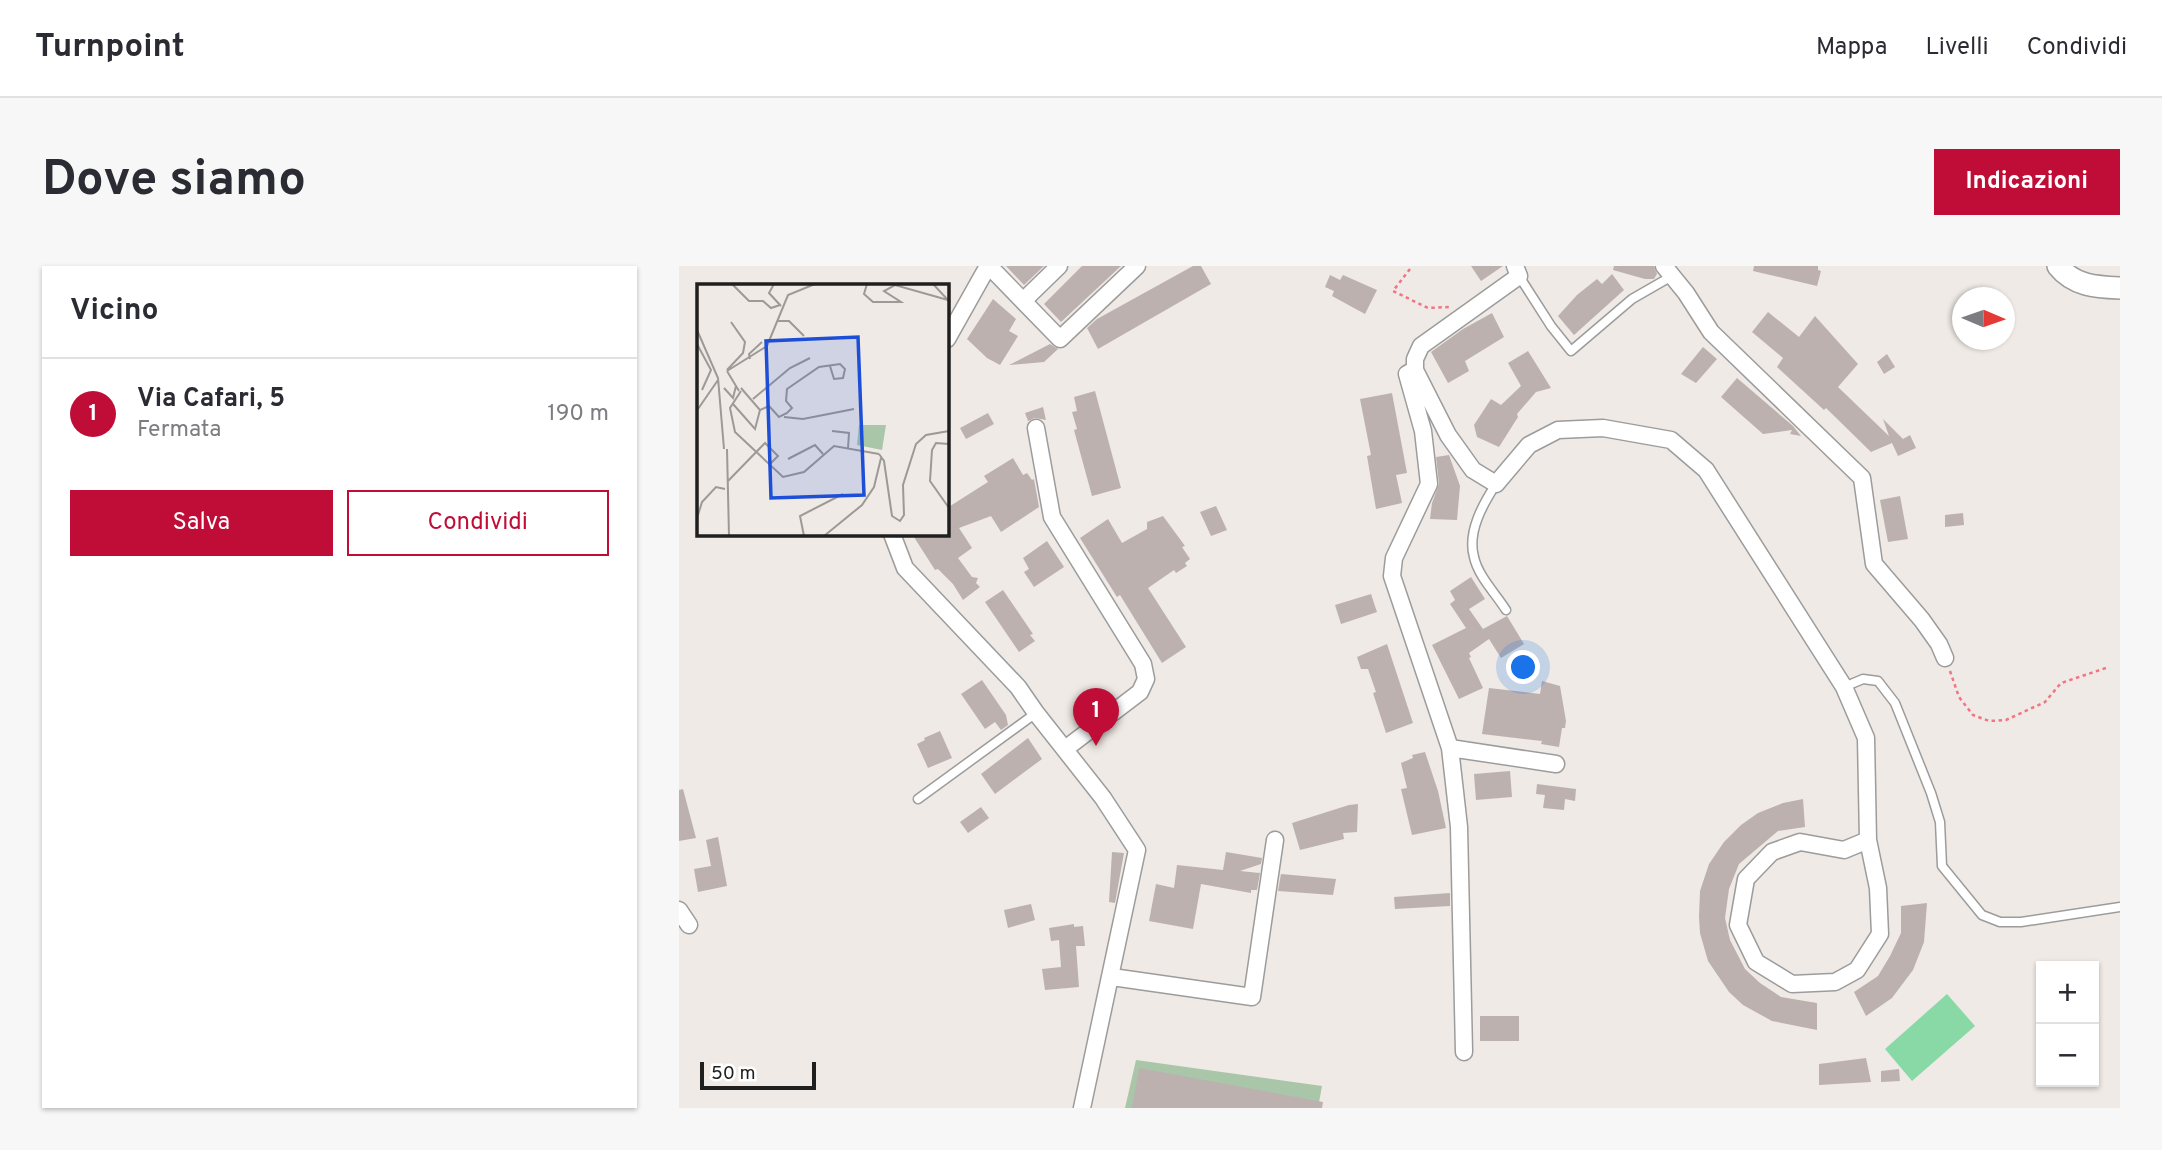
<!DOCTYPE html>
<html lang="it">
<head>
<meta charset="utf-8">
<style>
	body { margin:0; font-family:Overpass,sans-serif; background:#f7f7f7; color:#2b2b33 }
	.controls { position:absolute; right:21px; bottom:21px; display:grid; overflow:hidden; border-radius:0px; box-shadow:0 2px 5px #0004 }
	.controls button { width:63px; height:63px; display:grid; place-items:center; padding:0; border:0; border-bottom:2px solid #e1e1e2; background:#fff; color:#2b2b33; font:35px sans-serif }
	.compass { position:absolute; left:1273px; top:21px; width:63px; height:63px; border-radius:50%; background:#fff; box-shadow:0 2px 5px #0004; rotate:92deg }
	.scale { position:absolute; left:21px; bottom:18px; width:116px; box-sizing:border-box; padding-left:7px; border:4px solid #1f1f1f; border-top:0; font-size:19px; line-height:24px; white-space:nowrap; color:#1f1f1f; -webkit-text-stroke:5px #fff; paint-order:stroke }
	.you { position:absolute; left:845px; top:402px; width:24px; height:24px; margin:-18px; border:5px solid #fff; border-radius:50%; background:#1a73e8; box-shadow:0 0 0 10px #1a73e833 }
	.badge { display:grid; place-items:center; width:46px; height:46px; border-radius:50%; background:#c00d37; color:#fff; font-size:23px; font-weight:700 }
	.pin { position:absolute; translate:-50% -58px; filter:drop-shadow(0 2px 4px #0008) }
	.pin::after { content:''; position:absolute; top:37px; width:24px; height:21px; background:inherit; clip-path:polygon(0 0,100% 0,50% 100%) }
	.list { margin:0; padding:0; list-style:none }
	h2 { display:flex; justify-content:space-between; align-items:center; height:91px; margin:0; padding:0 28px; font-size:30px }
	h2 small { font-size:23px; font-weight:400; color:#7c7c81 }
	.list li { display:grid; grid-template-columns:46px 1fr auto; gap:21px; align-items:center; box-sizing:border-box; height:112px; padding:0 28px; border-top:2px solid #e1e1e2 }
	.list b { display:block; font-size:26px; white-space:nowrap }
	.list p { margin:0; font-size:23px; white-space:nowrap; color:#7c7c81 }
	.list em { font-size:23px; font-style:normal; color:#7c7c81 }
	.actions { display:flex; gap:14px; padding:21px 28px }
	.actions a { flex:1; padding:16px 0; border:2px solid #c00d37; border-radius:0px; text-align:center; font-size:24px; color:#c00d37 }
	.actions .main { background:#c00d37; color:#fff }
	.map { position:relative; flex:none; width:1441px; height:842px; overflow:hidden; border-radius:0px }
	header { display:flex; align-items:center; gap:42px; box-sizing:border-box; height:98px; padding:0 35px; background:#fff; border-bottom:2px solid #e1e1e2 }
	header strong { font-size:33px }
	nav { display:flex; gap:38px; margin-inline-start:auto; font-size:24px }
	.intro { display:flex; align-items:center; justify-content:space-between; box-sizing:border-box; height:168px; padding:0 42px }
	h1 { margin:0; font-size:49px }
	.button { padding:18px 32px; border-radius:0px; background:#c00d37; color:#fff; font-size:24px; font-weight:700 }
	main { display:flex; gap:42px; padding:0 42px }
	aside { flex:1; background:#fff; border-radius:0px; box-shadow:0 2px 5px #0004 }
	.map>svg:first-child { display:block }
</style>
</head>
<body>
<header>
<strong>Turnpoint</strong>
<nav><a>Mappa</a><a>Livelli</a><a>Condividi</a></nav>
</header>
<div class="intro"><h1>Dove siamo</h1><a class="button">Indicazioni</a></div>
<main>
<aside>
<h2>Vicino<small></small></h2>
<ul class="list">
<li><span class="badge">1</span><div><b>Via Cafari, 5</b><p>Fermata</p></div><em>190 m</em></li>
</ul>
<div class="actions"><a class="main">Salva</a><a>Condividi</a></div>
</aside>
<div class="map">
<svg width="1441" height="842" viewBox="0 0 1441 842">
	<rect width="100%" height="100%" fill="#efeae5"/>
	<!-- cemetery -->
	<path fill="#aac6a8" d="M 457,794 L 643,820 L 639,842 L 446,842 Z"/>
	<!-- pitch -->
	<path fill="#89d9a7" d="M 1268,728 L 1296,760 L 1233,815 L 1206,783 Z"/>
	<!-- building -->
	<path fill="#bcb1af" d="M 327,0 L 365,0 L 345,19 Z
		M 403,0 L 442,0 L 382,56 L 365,38 Z
		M 514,0 L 522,0 L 532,18 L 419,83 L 408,62 L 418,53 Z
		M 792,0 L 824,0 L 802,15 Z
		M 935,0 L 975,0 L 978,8 L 975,13 L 966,13 L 934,4 Z
		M 1075,0 L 1139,0 L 1139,4 L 1142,5 L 1138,20 L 1074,5 Z
		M 933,8 L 945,24 L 895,69 L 879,50 L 898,29 L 918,13 L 923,18 Z
		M 651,9 L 661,14 L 664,9 L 698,24 L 686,48 L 653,30 L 655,25 L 646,21 Z
		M 314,33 L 337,53 L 330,65 L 339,70 L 321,99 L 308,92 L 288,73 Z
		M 1089,46 L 1120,71 L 1136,50 L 1179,98 L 1159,121 L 1210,170 L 1204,153 L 1224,173 L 1231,169 L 1237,182 L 1219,190 L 1213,177 L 1192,186 L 1147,142 L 1145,144 L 1098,101 L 1104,92 L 1073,66 Z
		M 813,47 L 825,71 L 786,95 L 790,105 L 769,117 L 752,86 L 784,63 Z
		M 371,78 L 379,83 L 365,96 L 330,99 Z
		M 1024,81 L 1038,93 L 1017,117 L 1002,108 Z
		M 849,85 L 872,122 L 857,126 L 838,148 L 839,151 L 820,181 L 798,171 L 795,159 L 812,133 L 822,139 L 842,120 L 829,97 Z
		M 1208,88 L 1216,101 L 1205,108 L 1198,96 Z
		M 1058,112 L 1114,160 L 1122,170 L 1111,168 L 1113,164 L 1084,168 L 1042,131 Z
		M 416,125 L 442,222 L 413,230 L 395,164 L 398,163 L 393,146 L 398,145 L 395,131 Z
		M 713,127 L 728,207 L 717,209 L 723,237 L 697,243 L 688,190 L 692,189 L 681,133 Z
		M 364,141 L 367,154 L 356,152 L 349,155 L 346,147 Z
		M 309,147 L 315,158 L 287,173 L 281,162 Z
		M 770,189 L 781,220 L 778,254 L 751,253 L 753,237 L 760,218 L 757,191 Z
		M 334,192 L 344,209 L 348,207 L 353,214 L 355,213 L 360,241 L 322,266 L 312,250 L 280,262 L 293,282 L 279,292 L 293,311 L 299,312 L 297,317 L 301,321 L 284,334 L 274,318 L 259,303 L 256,304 L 233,268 L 268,268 L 268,242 L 309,216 L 305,210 Z
		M 1221,230 L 1229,273 L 1209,276 L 1201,234 Z
		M 537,240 L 548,264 L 532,270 L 521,246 Z
		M 1284,247 L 1285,259 L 1266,261 L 1266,249 Z
		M 484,250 L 506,280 L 503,281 L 511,293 L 506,297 L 508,300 L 497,307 L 495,304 L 469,322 L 507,381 L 483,397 L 441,329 L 438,331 L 401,272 L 429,253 L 443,277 L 468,263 L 468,256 Z
		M 368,275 L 385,301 L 355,321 L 345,306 L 350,303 L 344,292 Z
		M 792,311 L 806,333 L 790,343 L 804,363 L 828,350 L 845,378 L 822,392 L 810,373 L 790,387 L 792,391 L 790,392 L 804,422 L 780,433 L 753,379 L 787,362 L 771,338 L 776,334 L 771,325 Z
		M 324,324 L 354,368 L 351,369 L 356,375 L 340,386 L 306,336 Z
		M 692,328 L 698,346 L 662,358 L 656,339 Z
		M 708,378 L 734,457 L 707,467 L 694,427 L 697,426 L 689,403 L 682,403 L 678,391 Z
		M 303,414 L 327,449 L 329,459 L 322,464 L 316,456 L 306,463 L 282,428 Z
		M 863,415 L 881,420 L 887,455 L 886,462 L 883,462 L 880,481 L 862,478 L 863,475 L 803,468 L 810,422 L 861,428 Z
		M 261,465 L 273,492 L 249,502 L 238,478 L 246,474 L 245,472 Z
		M 349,472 L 363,493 L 316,528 L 302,508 Z
		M 746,486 L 759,525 L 767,562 L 733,569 L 722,523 L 728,522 L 722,497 L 734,492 L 733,489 Z
		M 831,505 L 833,531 L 797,534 L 795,508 Z
		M 858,518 L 897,523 L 896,535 L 886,533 L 885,544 L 864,542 L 866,529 L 857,528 Z
		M 4,523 L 17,572 L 0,575 L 0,524 Z
		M 1124,533 L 1126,561 L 1099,565 L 1060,598 L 1050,623 L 1046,652 L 1051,674 L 1066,703 L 1081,717 L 1102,731 L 1138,737 L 1138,764 L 1093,755 L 1064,739 L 1050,726 L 1029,695 L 1021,667 L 1020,651 L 1021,625 L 1030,598 L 1045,576 L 1062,559 L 1079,547 L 1104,537 Z
		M 679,538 L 678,566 L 664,567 L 665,573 L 621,584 L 613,557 L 670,539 Z
		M 302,541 L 310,552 L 289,567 L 281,556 Z
		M 39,571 L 48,620 L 19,626 L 15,603 L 32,600 L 27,574 Z
		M 433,586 L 445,587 L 436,637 L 430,636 Z
		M 547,586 L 583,592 L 582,598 L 561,605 L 581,607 L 578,624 L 572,624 L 572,627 L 522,618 L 514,663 L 470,655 L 477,618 L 495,622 L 498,599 L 544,604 Z
		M 602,608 L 657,613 L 654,629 L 599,625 Z
		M 771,627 L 771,640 L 716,643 L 715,631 Z
		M 1248,637 L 1245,676 L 1234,704 L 1213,732 L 1187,750 L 1175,726 L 1199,710 L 1211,690 L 1222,667 L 1222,640 Z
		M 352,638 L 356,654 L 329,662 L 325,644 Z
		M 395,658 L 395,661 L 404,660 L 406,680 L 397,680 L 400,721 L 366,724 L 363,703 L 382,701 L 380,674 L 372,675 L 370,662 Z
		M 801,750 L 840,750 L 840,775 L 801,775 Z
		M 1187,792 L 1192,816 L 1140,819 L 1140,798 Z
		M 460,802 L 644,836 L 643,842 L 453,842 Z
		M 1220,803 L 1221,815 L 1202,816 L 1202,805 Z"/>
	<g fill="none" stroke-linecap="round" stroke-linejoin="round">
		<defs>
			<path id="service" d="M 840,10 L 872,60 L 892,85 L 953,33 L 993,10
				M 817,218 C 804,238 788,266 795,291 C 799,310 817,328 827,344
				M 1165,421 L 1184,413 L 1199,415 L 1216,437 L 1252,527 L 1261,556 L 1263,600 L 1303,649 L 1321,656 L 1342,656 L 1441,641
				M 239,533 L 357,447"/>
			<path id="minor" d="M 310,0 L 381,73 L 458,0
				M 836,0 L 840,10 L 742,80 L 736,93 L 736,104 L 769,169 L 794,204 L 817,218 L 850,179 L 879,164 L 924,162 L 992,174 L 1027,204 L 1165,421 L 1187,472 L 1189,574 L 1199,622 L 1201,668 L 1178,704 L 1156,716 L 1113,718 L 1077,696 L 1059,659 L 1067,613 L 1093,586 L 1121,576 L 1165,584 L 1189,574
				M 985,0 L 1007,27 L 1032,66 L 1183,212 L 1195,298 L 1243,354 L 1260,378 L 1266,392
				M 344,35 L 380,0
				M 268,73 L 309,0
				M 733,105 L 728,108 L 744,165 L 750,218 L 715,292 L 713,310 L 771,482 L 780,561 L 785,786
				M 357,162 L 373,251 L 464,398 L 467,413 L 461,426 L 386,483
				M 213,268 L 226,302 L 339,421 L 357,447 L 424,532 L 458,584 L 403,842
				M 771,482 L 877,498
				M 0,644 L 10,659
				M 433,711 L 573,731 L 596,574"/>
			<path id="tertiary" d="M 1379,0 C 1395,20 1417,21 1441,22"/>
		</defs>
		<!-- service casing -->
		<use href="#service" stroke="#9c9c9c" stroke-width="11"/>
		<!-- minor casing -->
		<use href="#minor" stroke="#9c9c9c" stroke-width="19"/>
		<!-- tertiary casing -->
		<use href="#tertiary" stroke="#9c9c9c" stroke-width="24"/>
		<!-- path -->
		<path stroke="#f07585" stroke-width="2.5" stroke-dasharray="3.5 3.5" stroke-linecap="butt" d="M 731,3 L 714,25 L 749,42 L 770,41
			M 1271,405 L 1280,431 L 1294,449 L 1310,455 L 1327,454 L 1366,436 L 1382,417 L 1427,402"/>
		<!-- service -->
		<use href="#service" stroke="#fff" stroke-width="8"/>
		<!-- minor -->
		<use href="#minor" stroke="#fff" stroke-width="16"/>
		<!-- tertiary -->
		<use href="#tertiary" stroke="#fff" stroke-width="21"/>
	</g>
	<!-- overview -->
	<g transform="translate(18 18)">
		<rect width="252" height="252" fill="#efeae5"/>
		<path d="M 162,141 L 189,141 L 185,166 L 160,161 Z" fill="#aac6a8"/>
		<path fill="none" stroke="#9c9996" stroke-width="2" d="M 35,0 L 52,17 L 66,17 L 74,24 L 83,21M 77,0 L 72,9 L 84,22M 170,0 L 167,10 L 176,18 L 204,18 L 187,7 L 198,1 L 251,16 L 236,0M 81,37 L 92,37 L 107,52M 0,46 L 21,94 L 27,165M 0,60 L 14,86 L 5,106M 53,75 L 52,70 L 65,58M 30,86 L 46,69 L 48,58 L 34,38M 30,87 L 70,62 L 91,11 L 118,0M 30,87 L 42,107M 27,104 L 36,114 L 39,102M 44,107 L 33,124 L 38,148 L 86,193 L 107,188 L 137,162 L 182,170M 56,115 L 93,84 L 113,74M 36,120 L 58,145 L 63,126 L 44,104M 1,125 L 21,96M 63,126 L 72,122 L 82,133 L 90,129 L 95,124 L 89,117 L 90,105 L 122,83 L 143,80 L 148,85 L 146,94 L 137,95 L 133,82M 87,133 L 106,135 L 157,125M 135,147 L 152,149 L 151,164M 252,160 L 239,159 L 235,166 L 233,197 L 252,224M 30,165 L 32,252M 182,170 L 187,177 L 195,232 L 203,237 L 207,231 L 206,201 L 219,160 L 229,151 L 252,147M 91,175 L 118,161 L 126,170M 31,197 L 68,159 L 81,172 L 73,180M 0,234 L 5,218 L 19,203 L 28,205M 107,252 L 103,232 L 146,210M 127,252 L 165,221 L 177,203 L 184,174"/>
		<path fill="#1d4ed8" fill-opacity="0.15" stroke="#1d4ed8" stroke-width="3.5" d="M 161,53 L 167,211 L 74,214 L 69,57 Z"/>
		<rect width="252" height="252" fill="none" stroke="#1f1f1f" stroke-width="3.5"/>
	</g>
</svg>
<div class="controls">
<button>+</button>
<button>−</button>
</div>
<svg class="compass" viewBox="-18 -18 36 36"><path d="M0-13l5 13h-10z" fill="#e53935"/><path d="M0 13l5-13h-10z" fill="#7c7c81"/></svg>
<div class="scale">50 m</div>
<div class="you"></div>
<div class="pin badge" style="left:417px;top:480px">1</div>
</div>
</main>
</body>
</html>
